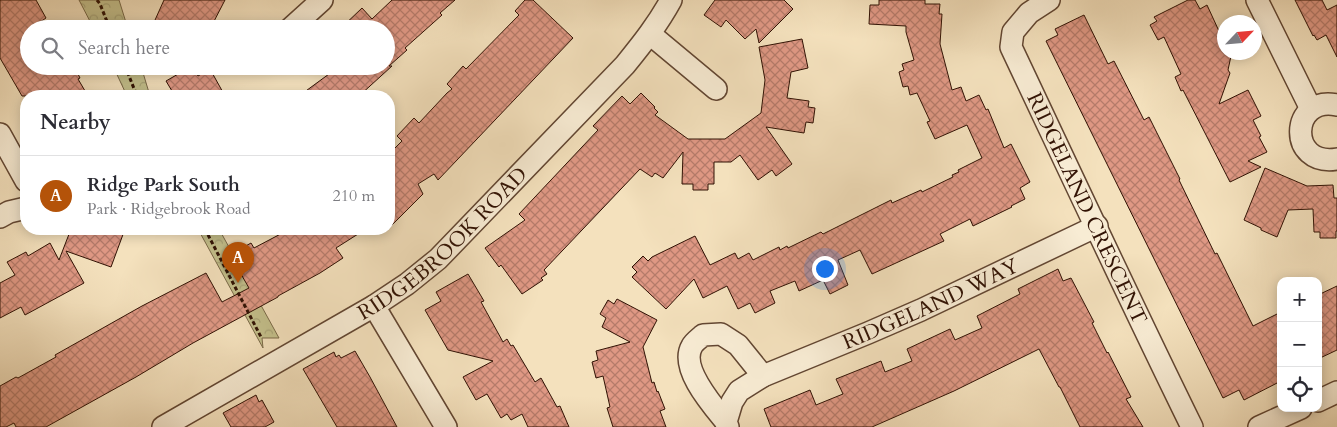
<!DOCTYPE html>
<html lang="en">
<head>
<meta charset="utf-8">
<style>
	body { margin:0; font-family:Cardo,serif; background:#f2f2f3; color:#2b2b33 }
	.controls { position:absolute; right:15px; bottom:15px; display:grid; overflow:hidden; border-radius:10px; box-shadow:0 2px 12px #0003 }
	.controls button { width:45px; height:45px; display:grid; place-items:center; padding:0; border:0; border-bottom:1px solid #e1e1e2; background:#fff; color:#2b2b33; font:25px sans-serif }
	.compass { position:absolute; left:1217px; top:15px; width:45px; height:45px; border-radius:50%; background:#fff; box-shadow:0 2px 12px #0003; rotate:64deg }
	.you { position:absolute; left:824px; top:268px; width:18px; height:18px; margin:-12px; border:4px solid #fff; border-radius:50%; background:#1a73e8; box-shadow:0 0 0 8px #1a73e833 }
	.badge { display:grid; place-items:center; width:32px; height:32px; border-radius:50%; background:#b45309; color:#fff; font-size:16px; font-weight:700 }
	.pin { position:absolute; translate:-50% -41px; filter:drop-shadow(0 1px 2px #0008) }
	.pin::after { content:''; position:absolute; top:26px; width:18px; height:15px; background:inherit; clip-path:polygon(0 0,100% 0,50% 100%) }
	.list { margin:0; padding:0; list-style:none }
	h2 { display:flex; justify-content:space-between; align-items:center; height:65px; margin:0; padding:0 20px; font-size:21px }
	h2 small { font-size:16px; font-weight:400; color:#7c7c81 }
	.list li { display:grid; grid-template-columns:32px 1fr auto; gap:15px; align-items:center; box-sizing:border-box; height:80px; padding:0 20px; border-top:1px solid #e1e1e2 }
	.list b { display:block; font-size:19px; white-space:nowrap }
	.list p { margin:0; font-size:16px; white-space:nowrap; color:#7c7c81 }
	.list em { font-size:16px; font-style:normal; color:#7c7c81 }
	.icon { flex:none; width:28px; height:28px; fill:none; stroke:currentColor; stroke-width:2; stroke-linecap:round; stroke-linejoin:round }
	.map { position:relative; flex:none; width:1337px; height:427px; overflow:hidden }
	.search { position:absolute; background:#fff; box-shadow:0 2px 12px #0003; left:20px; top:20px; width:375px; height:55px; display:flex; align-items:center; gap:12px; box-sizing:border-box; padding:0 18px; border-radius:28px; color:#7c7c81; font-size:19px }
	.panel { position:absolute; background:#fff; box-shadow:0 2px 12px #0003; left:20px; top:90px; width:375px; height:145px; border-radius:20px }
	.map>svg:first-child { display:block }
</style>
</head>
<body>
<div class="map">
<svg width="1337" height="427" viewBox="0 0 1337 427">
	<defs>
		<pattern id="park-crowns" width="20" height="18" patternUnits="userSpaceOnUse" patternTransform="scale(1.25)"><rect width="20" height="18" fill="#c4c08c"/><path d="M2 6a3 3 0 1 1 6 0M12 15a3 3 0 1 1 6 0" fill="none" stroke="#a9a477"/></pattern>
		<pattern id="building-cross-hatch" width="8" height="8" patternUnits="userSpaceOnUse" patternTransform="scale(1.25)"><rect width="8" height="8" fill="#df9884"/><path d="M0 0l8 8M0 8l8-8" fill="none" stroke="#b57b6a"/></pattern>
	</defs>
	<rect width="100%" height="100%" fill="#f4e1bd"/>
	<filter id="stains"><feTurbulence type="fractalNoise" baseFrequency=".004" numOctaves="4"/><feColorMatrix values="0 0 0 0 .2 0 0 0 0 .09 0 0 0 0 .02 0 0 0 .5 -.17"/></filter>
	<radialGradient id="worn" r=".72"><stop offset=".6" stop-color="#630" stop-opacity="0"/><stop offset="1" stop-color="#630" stop-opacity=".3"/></radialGradient>
	<!-- park -->
	<path fill="url(#park-crowns)" stroke="#7a6948" d="M 79,0 L 119,0 L 128,29 L 94,29 Z
		M 113,66 L 141,66 L 150,96 L 127,96 Z
		M 198,229 L 219,229 L 279,338 L 262,338 L 263,348 Z"/>
	<!-- building -->
	<path fill="url(#building-cross-hatch)" stroke="#311204" d="M 0,0 L 36,0 L 46,18 L 40,22 L 44,29 L 29,29 L 29,66 L 74,66 L 80,78 L 78,79 L 88,96 L 22,96 L 0,58 Z
		M 164,0 L 225,0 L 210,29 L 151,29 Z
		M 392,0 L 455,0 L 440,13 L 442,15 L 405,48 L 407,50 L 389,66 L 392,66 L 359,96 L 299,96 L 329,74 L 322,66 L 386,66 L 386,29 L 340,29 L 362,8 L 372,19 Z
		M 525,0 L 533,0 L 573,38 L 438,180 L 434,174 L 418,184 L 423,194 L 389,228 L 389,154 L 402,141 L 397,136 L 414,118 L 419,123 L 447,93 L 452,89 L 447,84 L 463,66 L 466,69 L 519,15 L 515,11 Z
		M 715,0 L 784,0 L 793,9 L 759,43 L 756,29 L 745,39 L 726,20 L 721,27 L 704,15 Z
		M 879,0 L 925,0 L 925,4 L 940,4 L 939,14 L 942,14 L 940,44 L 952,90 L 961,87 L 966,101 L 979,95 L 986,110 L 988,109 L 1004,148 L 1011,144 L 1030,182 L 1020,188 L 1025,199 L 1011,206 L 1012,207 L 973,226 L 970,219 L 940,234 L 944,241 L 872,274 L 860,250 L 838,260 L 848,285 L 830,294 L 823,280 L 799,291 L 795,281 L 770,291 L 775,303 L 755,313 L 750,303 L 738,309 L 727,286 L 703,298 L 694,279 L 666,309 L 632,277 L 637,272 L 632,267 L 643,256 L 648,261 L 652,257 L 695,236 L 710,265 L 735,253 L 738,259 L 749,253 L 753,260 L 779,247 L 780,250 L 787,246 L 788,248 L 821,232 L 823,234 L 891,200 L 892,203 L 921,190 L 922,192 L 953,177 L 952,175 L 959,172 L 958,170 L 982,158 L 967,125 L 935,139 L 927,122 L 930,121 L 917,93 L 910,95 L 908,86 L 903,87 L 899,72 L 904,70 L 902,64 L 914,60 L 906,32 L 906,26 L 869,24 L 870,5 L 879,5 Z
		M 1188,0 L 1195,0 L 1200,9 L 1207,5 L 1224,42 L 1224,52 L 1230,52 L 1231,56 L 1228,70 L 1230,73 L 1219,104 L 1248,90 L 1261,116 L 1253,120 L 1261,136 L 1259,137 L 1267,152 L 1248,161 L 1261,167 L 1230,182 L 1183,90 L 1181,91 L 1175,77 L 1181,74 L 1164,37 L 1158,40 L 1150,25 L 1157,21 L 1154,17 Z
		M 1295,0 L 1322,0 L 1327,10 L 1337,5 L 1337,57 L 1326,35 L 1317,40 L 1314,35 L 1313,36 Z
		M 1084,15 L 1108,64 L 1114,61 L 1144,120 L 1149,117 L 1180,179 L 1179,180 L 1215,254 L 1217,253 L 1253,326 L 1281,312 L 1281,381 L 1244,400 L 1239,390 L 1223,398 L 1046,41 L 1058,35 L 1055,29 Z
		M 802,39 L 808,68 L 791,72 L 787,98 L 809,101 L 808,107 L 815,108 L 813,123 L 806,122 L 804,133 L 766,127 L 792,164 L 776,176 L 772,170 L 758,180 L 740,155 L 731,162 L 714,162 L 714,184 L 708,184 L 708,190 L 693,190 L 693,184 L 682,184 L 683,152 L 663,178 L 655,173 L 652,177 L 640,169 L 544,270 L 547,274 L 541,278 L 543,280 L 522,294 L 501,265 L 499,267 L 485,248 L 525,220 L 519,214 L 598,130 L 593,126 L 622,96 L 630,104 L 641,93 L 655,107 L 654,108 L 658,112 L 655,115 L 688,139 L 725,139 L 761,113 L 765,80 L 759,47 Z
		M 192,66 L 198,76 L 210,69 L 225,96 L 175,96 L 166,81 Z
		M 1265,168 L 1307,186 L 1333,185 L 1334,198 L 1337,198 L 1337,231 L 1336,231 L 1336,238 L 1320,238 L 1320,232 L 1314,232 L 1313,209 L 1288,210 L 1277,237 L 1261,230 L 1261,228 L 1244,220 Z
		M 71,229 L 125,229 L 111,267 L 66,251 L 84,283 L 25,315 L 21,307 L 0,318 L 0,283 L 15,275 L 7,262 L 26,252 L 28,256 L 50,243 L 59,260 Z
		M 290,229 L 366,229 L 336,248 L 343,258 L 320,273 L 278,296 L 278,297 L 265,304 L 193,343 L 136,377 L 46,427 L 16,427 L 14,423 L 6,427 L 0,427 L 0,386 L 16,377 L 18,378 L 56,357 L 55,355 L 142,306 L 206,273 L 222,302 L 249,288 L 230,255 L 251,243 L 254,248 Z
		M 1058,269 L 1063,281 L 1071,278 L 1094,322 L 1092,323 L 1107,353 L 1108,352 L 1131,397 L 1126,399 L 1143,427 L 1080,427 L 1060,387 L 1059,387 L 1039,349 L 954,391 L 872,427 L 771,427 L 764,409 L 810,390 L 816,405 L 843,394 L 836,379 L 881,361 L 885,372 L 912,361 L 907,349 L 950,329 L 955,340 L 982,328 L 977,316 L 1020,294 L 1018,289 Z
		M 468,274 L 484,301 L 481,302 L 503,342 L 507,339 L 511,346 L 513,345 L 535,382 L 541,378 L 557,407 L 560,406 L 569,427 L 528,427 L 522,414 L 511,420 L 507,414 L 501,418 L 487,394 L 476,400 L 463,377 L 493,361 L 448,350 L 425,310 L 441,301 L 436,292 Z
		M 1337,286 L 1337,350 L 1318,359 L 1318,295 Z
		M 617,299 L 657,320 L 643,347 L 652,383 L 654,382 L 657,392 L 658,391 L 665,409 L 660,411 L 666,427 L 613,427 L 607,408 L 610,407 L 603,376 L 596,378 L 592,362 L 598,360 L 596,351 L 630,342 L 602,327 L 606,318 L 600,314 L 608,300 L 614,304 Z
		M 355,351 L 370,377 L 397,427 L 337,427 L 303,369 L 334,352 L 336,357 L 339,355 L 341,358 Z
		M 256,395 L 259,402 L 262,400 L 274,422 L 265,427 L 231,427 L 223,413 Z"/>
	<g fill="none" stroke-linecap="round" stroke-linejoin="round">
		<defs>
			<g id="minor">
				<path id="s1" d="M 1049,0 L 1029,13 L 1013,32 L 1011,47 C 1071,174 1130,301 1192,427"/>
				<path d="M 1257,0 L 1311,109"/>
				<path d="M 290,29 L 322,0"/>
				<path d="M 650,34 L 716,89"/>
				<path d="M 1337,105 C 1290,95 1287,167 1337,159"/>
				<path d="M 0,134 L 26,181"/>
				<path d="M 0,217 L 9,212 L 26,208"/>
				<path d="M 374,306 L 446,427"/>
				<path d="M 1318,401 L 1337,392"/>
				<path d="M 726,422 C 713,406 679,368 692,346 C 694,342 700,338 703,335 L 721,334 L 738,345 L 763,376"/>
				<path id="s2" d="M 163,427 L 374,306 L 407,284 L 438,259 L 625,65 C 642,44 658,24 671,0"/>
				<path id="s3" d="M 728,427 L 726,422 L 732,402 L 739,391 L 763,376 L 868,333 L 921,310 L 1097,226"/>
				<path d="M 1259,427 L 1301,408"/>
			</g>
		</defs>
		<!-- minor casing -->
		<use href="#minor" stroke="#624632" stroke-width="24"/>
		<!-- path -->
		<path stroke="#311204" stroke-width="3" stroke-dasharray="4 2.5" stroke-linecap="butt" d="M 97,0 L 100,4 L 110,29
			M 125,66 L 137,96
			M 205,229 L 261,337"/>
		<!-- minor -->
		<use href="#minor" stroke="#f8ecd4" stroke-width="21"/>
	</g>
	<g text-anchor="middle" stroke-width="4" stroke-linejoin="round" paint-order="stroke">
		<!-- street labels -->
		<g font-size="21" fill="#311204" stroke="#f8ecd4">
			<text dy="7" stroke="none"><textPath href="#s1" startOffset="242">RIDGELAND CRESCENT</textPath></text>
			<text dy="7" stroke="none"><textPath href="#s2" startOffset="336">RIDGEBROOK ROAD</textPath></text>
			<text dy="7" stroke="none"><textPath href="#s3" startOffset="250">RIDGELAND WAY</textPath></text>
		</g>
	</g>
	<rect width="100%" height="100%" filter="url(#stains)"/>
	<rect width="100%" height="100%" fill="url(#worn)"/>
</svg>
<div class="controls">
<button>+</button>
<button>−</button>
<button><svg class="icon" aria-label="locate" viewBox="0 0 24 24"><circle cx="12" cy="12" r="6"/><path d="M12 2v4M12 18v4M2 12h4M18 12h4"/></svg></button>
</div>
<svg class="compass" viewBox="-18 -18 36 36"><path d="M0-13l5 13h-10z" fill="#e53935"/><path d="M0 13l5-13h-10z" fill="#7c7c81"/></svg>
<div class="you"></div>
<div class="pin badge" style="left:238px;top:283px">A</div>
<div class="search"><svg class="icon" aria-label="search" viewBox="0 0 24 24"><circle cx="10" cy="10" r="6"/><path d="M15 15l6 6"/></svg>Search here</div>
<section class="panel">
<h2>Nearby<small></small></h2>
<ul class="list">
<li><span class="badge">A</span><div><b>Ridge Park South</b><p>Park · Ridgebrook Road</p></div><em>210 m</em></li>
</ul>
</section>
</div>
</body>
</html>
